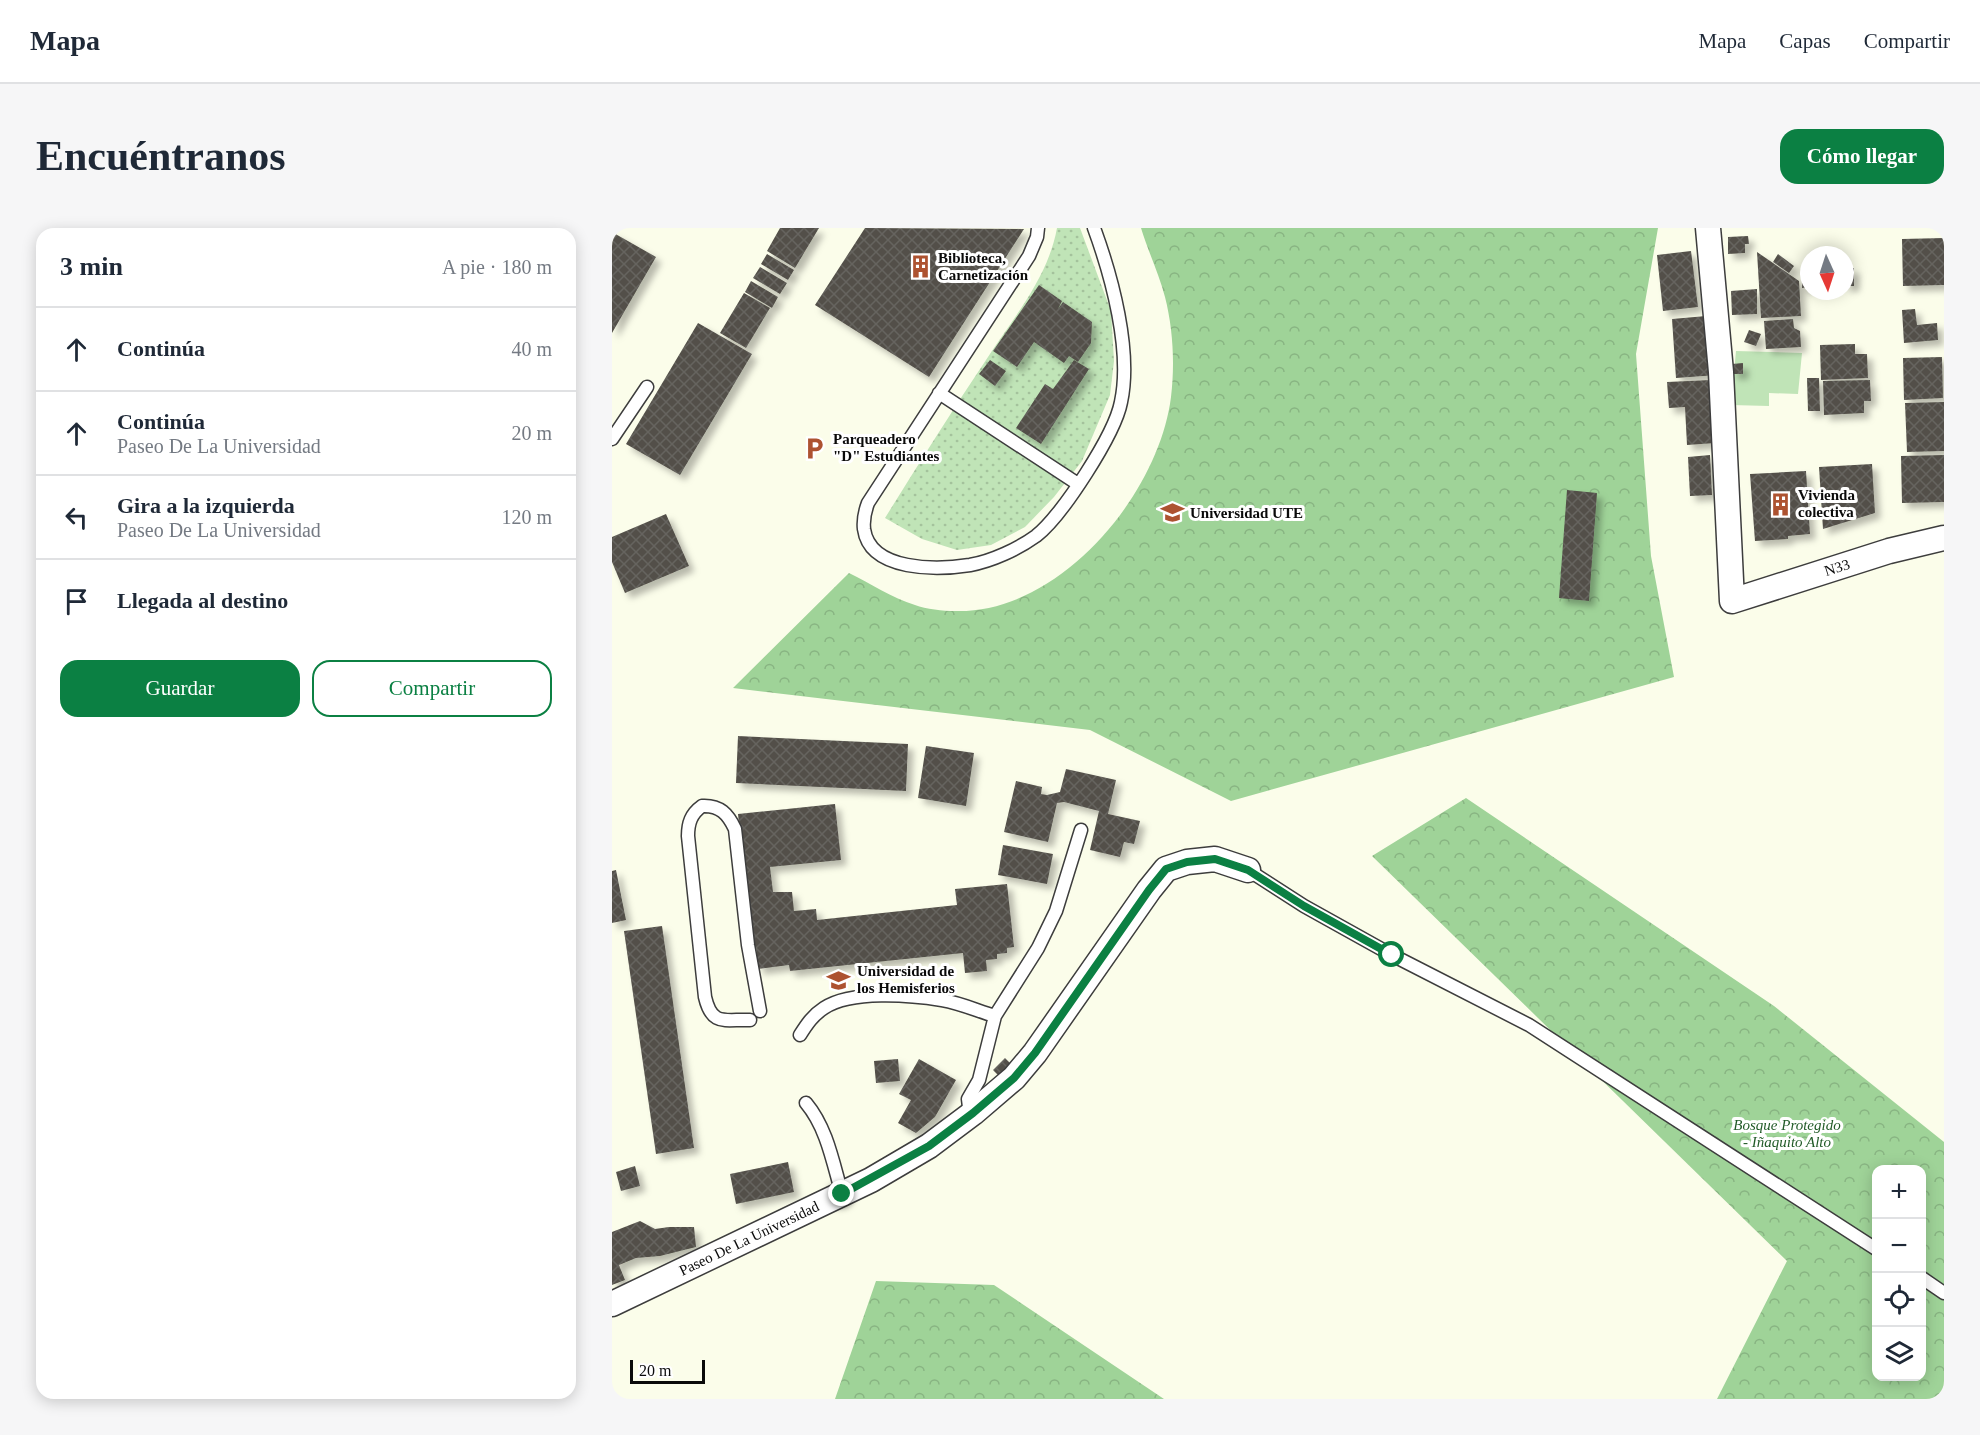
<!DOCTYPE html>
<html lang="es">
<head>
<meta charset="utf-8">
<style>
	body { margin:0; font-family:"Times New Roman",serif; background:#f6f6f7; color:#1f2937 }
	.controls { position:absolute; right:18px; bottom:18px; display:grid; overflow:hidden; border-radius:12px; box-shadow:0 3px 15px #0003 }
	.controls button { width:54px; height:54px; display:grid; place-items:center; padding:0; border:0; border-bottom:2px solid #e0e1e3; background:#fff; color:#1f2937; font:30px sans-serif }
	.compass { position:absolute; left:1188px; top:18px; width:54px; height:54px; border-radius:50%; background:#fff; box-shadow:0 3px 15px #0003; rotate:177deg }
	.scale { position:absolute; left:18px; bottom:15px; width:75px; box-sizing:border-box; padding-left:6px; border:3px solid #0a0a0a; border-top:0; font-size:16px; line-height:21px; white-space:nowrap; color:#0a0a0a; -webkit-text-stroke:4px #fff; paint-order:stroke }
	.stop { position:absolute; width:18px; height:18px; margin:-14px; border:4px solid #0b8043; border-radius:50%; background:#fff }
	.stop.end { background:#0b8043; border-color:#fff; box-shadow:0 2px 6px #0008 }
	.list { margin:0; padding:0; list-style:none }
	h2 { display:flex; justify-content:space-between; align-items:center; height:78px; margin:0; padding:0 24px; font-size:26px }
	h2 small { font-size:20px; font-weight:400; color:#747a83 }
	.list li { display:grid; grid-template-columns:39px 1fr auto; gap:18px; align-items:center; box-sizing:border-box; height:84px; padding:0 24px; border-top:2px solid #e0e1e3 }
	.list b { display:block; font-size:22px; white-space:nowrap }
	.list p { margin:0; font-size:20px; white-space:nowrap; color:#747a83 }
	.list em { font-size:20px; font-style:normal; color:#747a83 }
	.actions { display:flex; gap:12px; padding:18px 24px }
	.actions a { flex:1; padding:14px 0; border:2px solid #0b8043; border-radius:18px; text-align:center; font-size:21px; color:#0b8043 }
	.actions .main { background:#0b8043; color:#fff }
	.icon { flex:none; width:33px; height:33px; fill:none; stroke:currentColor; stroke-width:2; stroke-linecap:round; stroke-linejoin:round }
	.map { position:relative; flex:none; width:1332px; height:1171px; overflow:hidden; border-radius:18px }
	header { display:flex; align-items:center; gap:36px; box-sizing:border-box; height:84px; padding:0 30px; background:#fff; border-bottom:2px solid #e0e1e3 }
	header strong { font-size:28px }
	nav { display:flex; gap:33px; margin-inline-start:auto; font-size:21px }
	.intro { display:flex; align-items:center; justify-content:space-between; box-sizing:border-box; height:144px; padding:0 36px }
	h1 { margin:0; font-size:42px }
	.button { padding:15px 27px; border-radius:18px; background:#0b8043; color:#fff; font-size:21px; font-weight:700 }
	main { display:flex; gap:36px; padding:0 36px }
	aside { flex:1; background:#fff; border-radius:18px; box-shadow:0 3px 15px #0003 }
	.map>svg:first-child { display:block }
</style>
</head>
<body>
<header>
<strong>Mapa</strong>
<nav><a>Mapa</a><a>Capas</a><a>Compartir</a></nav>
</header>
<div class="intro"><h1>Encuéntranos</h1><a class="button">Cómo llegar</a></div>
<main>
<aside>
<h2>3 min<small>A pie · 180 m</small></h2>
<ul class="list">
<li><svg class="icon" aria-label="ahead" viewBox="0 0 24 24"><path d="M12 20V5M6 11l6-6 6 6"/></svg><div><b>Continúa</b></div><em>40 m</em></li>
<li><svg class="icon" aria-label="ahead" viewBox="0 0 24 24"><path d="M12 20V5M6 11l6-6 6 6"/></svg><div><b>Continúa</b><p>Paseo De La Universidad</p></div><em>20 m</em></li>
<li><svg class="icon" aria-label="left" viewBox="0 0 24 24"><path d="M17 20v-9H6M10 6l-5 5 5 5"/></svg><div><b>Gira a la izquierda</b><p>Paseo De La Universidad</p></div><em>120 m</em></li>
<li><svg class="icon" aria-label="arrive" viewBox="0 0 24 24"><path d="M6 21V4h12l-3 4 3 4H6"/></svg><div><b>Llegada al destino</b></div></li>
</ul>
<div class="actions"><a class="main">Guardar</a><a>Compartir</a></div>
</aside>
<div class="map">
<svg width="1332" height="1171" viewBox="0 0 1332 1171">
	<defs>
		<pattern id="forest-crowns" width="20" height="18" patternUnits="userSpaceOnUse" patternTransform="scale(1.5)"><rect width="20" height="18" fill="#9fd398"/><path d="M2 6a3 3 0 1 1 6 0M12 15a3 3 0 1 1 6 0" fill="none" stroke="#88b482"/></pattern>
		<pattern id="park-dots" width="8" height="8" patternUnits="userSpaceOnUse" patternTransform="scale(1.5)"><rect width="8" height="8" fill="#c0e4b7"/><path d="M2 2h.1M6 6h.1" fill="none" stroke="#a4c29c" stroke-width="1.8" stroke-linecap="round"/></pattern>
		<pattern id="building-cross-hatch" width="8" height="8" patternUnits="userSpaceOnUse" patternTransform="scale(1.5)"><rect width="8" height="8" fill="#524f48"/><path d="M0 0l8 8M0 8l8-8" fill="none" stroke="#66645e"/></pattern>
		<filter id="shadow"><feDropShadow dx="5.5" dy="5.5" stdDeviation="3" flood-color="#0004"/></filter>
	</defs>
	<rect width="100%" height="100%" fill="#fbfdea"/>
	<!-- grass -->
	<path fill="#c0e4b7" d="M 1124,123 L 1190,125 L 1186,166 L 1157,165 L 1157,178 L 1119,177 Z"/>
	<!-- forest -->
	<path fill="url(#forest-crowns)" fill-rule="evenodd" d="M 529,0 L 1046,0 L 1024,126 L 1039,328 L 1062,449 L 619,573 L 478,502 L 121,460 L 237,345 C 258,355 280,370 303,377 C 314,381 331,383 343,383 C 448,386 547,266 559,169 C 563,136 561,100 553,69 C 547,46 536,23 529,0 Z
		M 854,570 L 1162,778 L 1332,914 L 1332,1171 L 1105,1171 L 1175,1033 L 760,628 ZM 1264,942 L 1310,942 L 1310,1148 L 1264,1148 Z
		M 264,1053 L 382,1057 L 552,1171 L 223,1171 Z"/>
	<!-- park -->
	<path fill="url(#park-dots)" d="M 445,0 L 468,0 L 499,83 L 502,133 L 498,167 L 470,233 L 442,269 L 413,299 L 379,317 L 345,322 L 310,311 L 273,290 C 306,237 339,184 374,132 C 401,90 436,50 445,0 Z"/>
	<!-- building -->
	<path fill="url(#building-cross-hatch)" filter="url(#shadow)" d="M 168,0 L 207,0 L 183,40 L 155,23 Z
		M 253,0 L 412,1 L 317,149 L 203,77 Z
		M 0,4 L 44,29 L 0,105 Z
		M 1136,8 L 1137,16 L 1133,16 L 1133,25 L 1116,26 L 1116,9 Z
		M 1332,10 L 1332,57 L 1291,58 L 1290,11 Z
		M 1079,23 L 1086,79 L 1051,83 L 1045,27 Z
		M 1145,24 L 1187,53 L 1189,88 L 1149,90 Z
		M 155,26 L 182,42 L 176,52 L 149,36 Z
		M 1166,26 L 1182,38 L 1177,45 L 1161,34 Z
		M 148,39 L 175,55 L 168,66 L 141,50 Z
		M 1233,40 L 1242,40 L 1242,58 L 1233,58 Z
		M 1197,41 L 1197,59 L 1190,60 L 1190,42 Z
		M 139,53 L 166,69 L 160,80 L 133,64 Z
		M 427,57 L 450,73 L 446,81 L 451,74 L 480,94 L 479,115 L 466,134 L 457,128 L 452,135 L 422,114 L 405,139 L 381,123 Z
		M 1145,61 L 1145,86 L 1120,87 L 1119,63 Z
		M 132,65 L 158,80 L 134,120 L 108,105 Z
		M 1303,81 L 1305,97 L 1325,95 L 1326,112 L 1292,115 L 1290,82 Z
		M 1094,88 L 1105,147 L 1064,150 L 1060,91 Z
		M 1181,91 L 1182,100 L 1188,103 L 1189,119 L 1154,121 L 1152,93 Z
		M 86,95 L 140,126 L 68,247 L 14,216 Z
		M 1137,102 L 1149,106 L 1144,118 L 1132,114 Z
		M 1243,116 L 1243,126 L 1255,126 L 1256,150 L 1209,152 L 1208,117 Z
		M 1330,129 L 1331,170 L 1292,172 L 1291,130 Z
		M 378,132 L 394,143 L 383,158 L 367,146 Z
		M 462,132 L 477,141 L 429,216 L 404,200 L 433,156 L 441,161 Z
		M 1131,135 L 1131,146 L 1120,146 L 1120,136 Z
		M 1195,150 L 1207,150 L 1208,183 L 1196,183 Z
		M 1099,152 L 1103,215 L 1075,217 L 1073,179 L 1057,180 L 1055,154 Z
		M 1258,152 L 1259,173 L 1252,173 L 1252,185 L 1212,187 L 1211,153 Z
		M 1332,174 L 1332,223 L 1295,224 L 1293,175 Z
		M 1098,227 L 1100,267 L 1078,268 L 1076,229 Z
		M 1332,227 L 1332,274 L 1290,275 L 1289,228 Z
		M 1260,236 L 1263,285 L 1211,301 L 1207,239 Z
		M 1194,243 L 1198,306 L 1176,308 L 1176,311 L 1143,313 L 1138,246 Z
		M 955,262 L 985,265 L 977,373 L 947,370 Z
		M 54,286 L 77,338 L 13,365 L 0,334 L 0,309 Z
		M 126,508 L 296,516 L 294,563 L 124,555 Z
		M 314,518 L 362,525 L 354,578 L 306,570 Z
		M 454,541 L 504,552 L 496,586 L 528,593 L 522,616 L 512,614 L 508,629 L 478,622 L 487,583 L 452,574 L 445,575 L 436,614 L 392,604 L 404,553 L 430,559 L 429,566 L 435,567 L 448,564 Z
		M 223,576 L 229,632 L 158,639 L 161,664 L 180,664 L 182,683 L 204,681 L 205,692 L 345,677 L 343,661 L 395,656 L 402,719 L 395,720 L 395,725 L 385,726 L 385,731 L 374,732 L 375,743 L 353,745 L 351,725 L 178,743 L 177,737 L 146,741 L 144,719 L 140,719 L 126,586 Z
		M 391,617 L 441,626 L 435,656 L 386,647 Z
		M 4,642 L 14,692 L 0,695 L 0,643 Z
		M 50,698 L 82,920 L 44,926 L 12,703 Z
		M 393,830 L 402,839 L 390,851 L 381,842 Z
		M 286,831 L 288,853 L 264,855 L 262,833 Z
		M 307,831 L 344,852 L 323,889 L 304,905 L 286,895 L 299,872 L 287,866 Z
		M 176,934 L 182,964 L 124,976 L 118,946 Z
		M 23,938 L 28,958 L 9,963 L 4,944 Z
		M 28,993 L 43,1001 L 57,999 L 82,999 L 84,1019 L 48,1028 L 24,1030 L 7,1037 L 13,1052 L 0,1057 L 0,1004 Z"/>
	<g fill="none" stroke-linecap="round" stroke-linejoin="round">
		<defs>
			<path id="lane" d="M 426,0 L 425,9 L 417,28 L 256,275 C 253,283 251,292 252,301 C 258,344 326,342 358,337 C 380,333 406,321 424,308 C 450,288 503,206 509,174 C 520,123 500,49 482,0
				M 327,165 L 466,256
				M 0,211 L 35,159
				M 636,642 L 692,678 L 780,727 L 917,797 L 1264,1021
				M 138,792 C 113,791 100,799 93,769 L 76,608 C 76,595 79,586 90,578 C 108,577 116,586 123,601 L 136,717 L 148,783
				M 188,807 C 195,796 201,787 212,780 C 239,762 298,767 330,772 C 348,775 366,783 383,788
				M 194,875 C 215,900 221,935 230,966
				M 361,885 L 357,879 L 356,871 L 367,852 L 383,788 L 426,720 L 444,683 L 469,602
				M 1310,1050 L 1332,1065"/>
			<g id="street">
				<path id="s1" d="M 1096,0 L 1109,144 L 1120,373 L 1277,323 L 1332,310"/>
				<path id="s2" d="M 0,1076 L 259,952 L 317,918 L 361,885 L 402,850 L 423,825 L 537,662 L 554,641 L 575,634 L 603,631 L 636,642"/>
			</g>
		</defs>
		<!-- lane casing -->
		<use href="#lane" stroke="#3d3d3d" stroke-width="15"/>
		<!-- street casing -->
		<use href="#street" stroke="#3d3d3d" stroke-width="27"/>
		<!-- lane -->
		<use href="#lane" stroke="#fff" stroke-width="12"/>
		<!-- street -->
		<use href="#street" stroke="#fff" stroke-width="24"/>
	</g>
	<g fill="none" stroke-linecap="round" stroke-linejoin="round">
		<!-- route -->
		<path stroke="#0b8043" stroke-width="8" d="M 230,966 L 317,918 L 361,885 L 402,850 L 423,825 L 537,662 L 554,641 L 575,634 L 603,631 L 636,642 L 692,678 L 780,727"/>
	</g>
	<!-- icons -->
	<defs>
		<symbol id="building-bare" viewBox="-9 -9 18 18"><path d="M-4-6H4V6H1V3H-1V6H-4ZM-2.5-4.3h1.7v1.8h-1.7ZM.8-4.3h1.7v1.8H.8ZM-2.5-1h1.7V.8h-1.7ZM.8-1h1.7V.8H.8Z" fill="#ad5230" stroke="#fff" stroke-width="2.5" paint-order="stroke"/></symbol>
		<symbol id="parking-bare" viewBox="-9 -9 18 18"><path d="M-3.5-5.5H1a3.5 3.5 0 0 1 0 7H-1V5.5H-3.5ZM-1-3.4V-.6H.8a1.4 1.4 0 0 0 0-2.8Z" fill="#ad5230" stroke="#fff" stroke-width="2.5" paint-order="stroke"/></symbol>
		<symbol id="university-bare" viewBox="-9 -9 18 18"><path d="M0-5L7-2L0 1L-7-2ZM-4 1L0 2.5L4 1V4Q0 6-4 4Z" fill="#ad5230" stroke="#fff" stroke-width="2.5" paint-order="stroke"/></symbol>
	</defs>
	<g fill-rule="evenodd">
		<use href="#building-bare" x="292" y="22" width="33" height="33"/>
		<use href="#parking-bare" x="186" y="204" width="33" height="33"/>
		<use href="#building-bare" x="1152" y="260" width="33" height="33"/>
		<use href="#university-bare" x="544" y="268" width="33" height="33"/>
		<use href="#university-bare" x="210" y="736" width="33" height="33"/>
	</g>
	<g text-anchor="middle" stroke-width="6" stroke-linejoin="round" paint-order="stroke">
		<!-- poi labels -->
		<g font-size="15" font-weight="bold" fill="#0a0a0a" stroke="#fff" text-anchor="start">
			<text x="326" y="35">Biblioteca,<tspan x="326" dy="17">Carnetización</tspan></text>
			<text x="221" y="216">Parqueadero<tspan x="221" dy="17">"D" Estudiantes</tspan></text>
			<text x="1186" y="272">Vivienda<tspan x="1186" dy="17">colectiva</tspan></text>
			<text x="578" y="290">Universidad UTE</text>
			<text x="245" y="748">Universidad de<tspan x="245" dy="17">los Hemisferios</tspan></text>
		</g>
		<!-- street labels -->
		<g font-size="15" fill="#0a0a0a" stroke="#fff">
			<text dy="5" stroke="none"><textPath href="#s1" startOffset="484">N33</textPath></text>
			<text dy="5" stroke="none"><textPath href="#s2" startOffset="152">Paseo De La Universidad</textPath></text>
		</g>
		<!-- park labels -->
		<g font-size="15" font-style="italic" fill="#225b28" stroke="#fff">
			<text x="1175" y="902">Bosque Protegido<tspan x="1175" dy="17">- Iñaquito Alto</tspan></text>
		</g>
	</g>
</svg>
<div class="controls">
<button>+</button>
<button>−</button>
<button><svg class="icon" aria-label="locate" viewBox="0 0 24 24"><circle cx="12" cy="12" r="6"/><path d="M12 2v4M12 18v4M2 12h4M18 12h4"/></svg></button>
<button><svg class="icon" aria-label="layers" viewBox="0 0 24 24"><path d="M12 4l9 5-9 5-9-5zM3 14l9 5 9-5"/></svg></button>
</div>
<svg class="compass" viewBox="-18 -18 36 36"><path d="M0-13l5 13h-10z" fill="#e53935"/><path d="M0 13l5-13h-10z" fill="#747a83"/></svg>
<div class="scale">20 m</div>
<div class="stop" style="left:780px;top:727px"></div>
<div class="stop end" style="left:230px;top:966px"></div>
</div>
</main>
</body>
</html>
